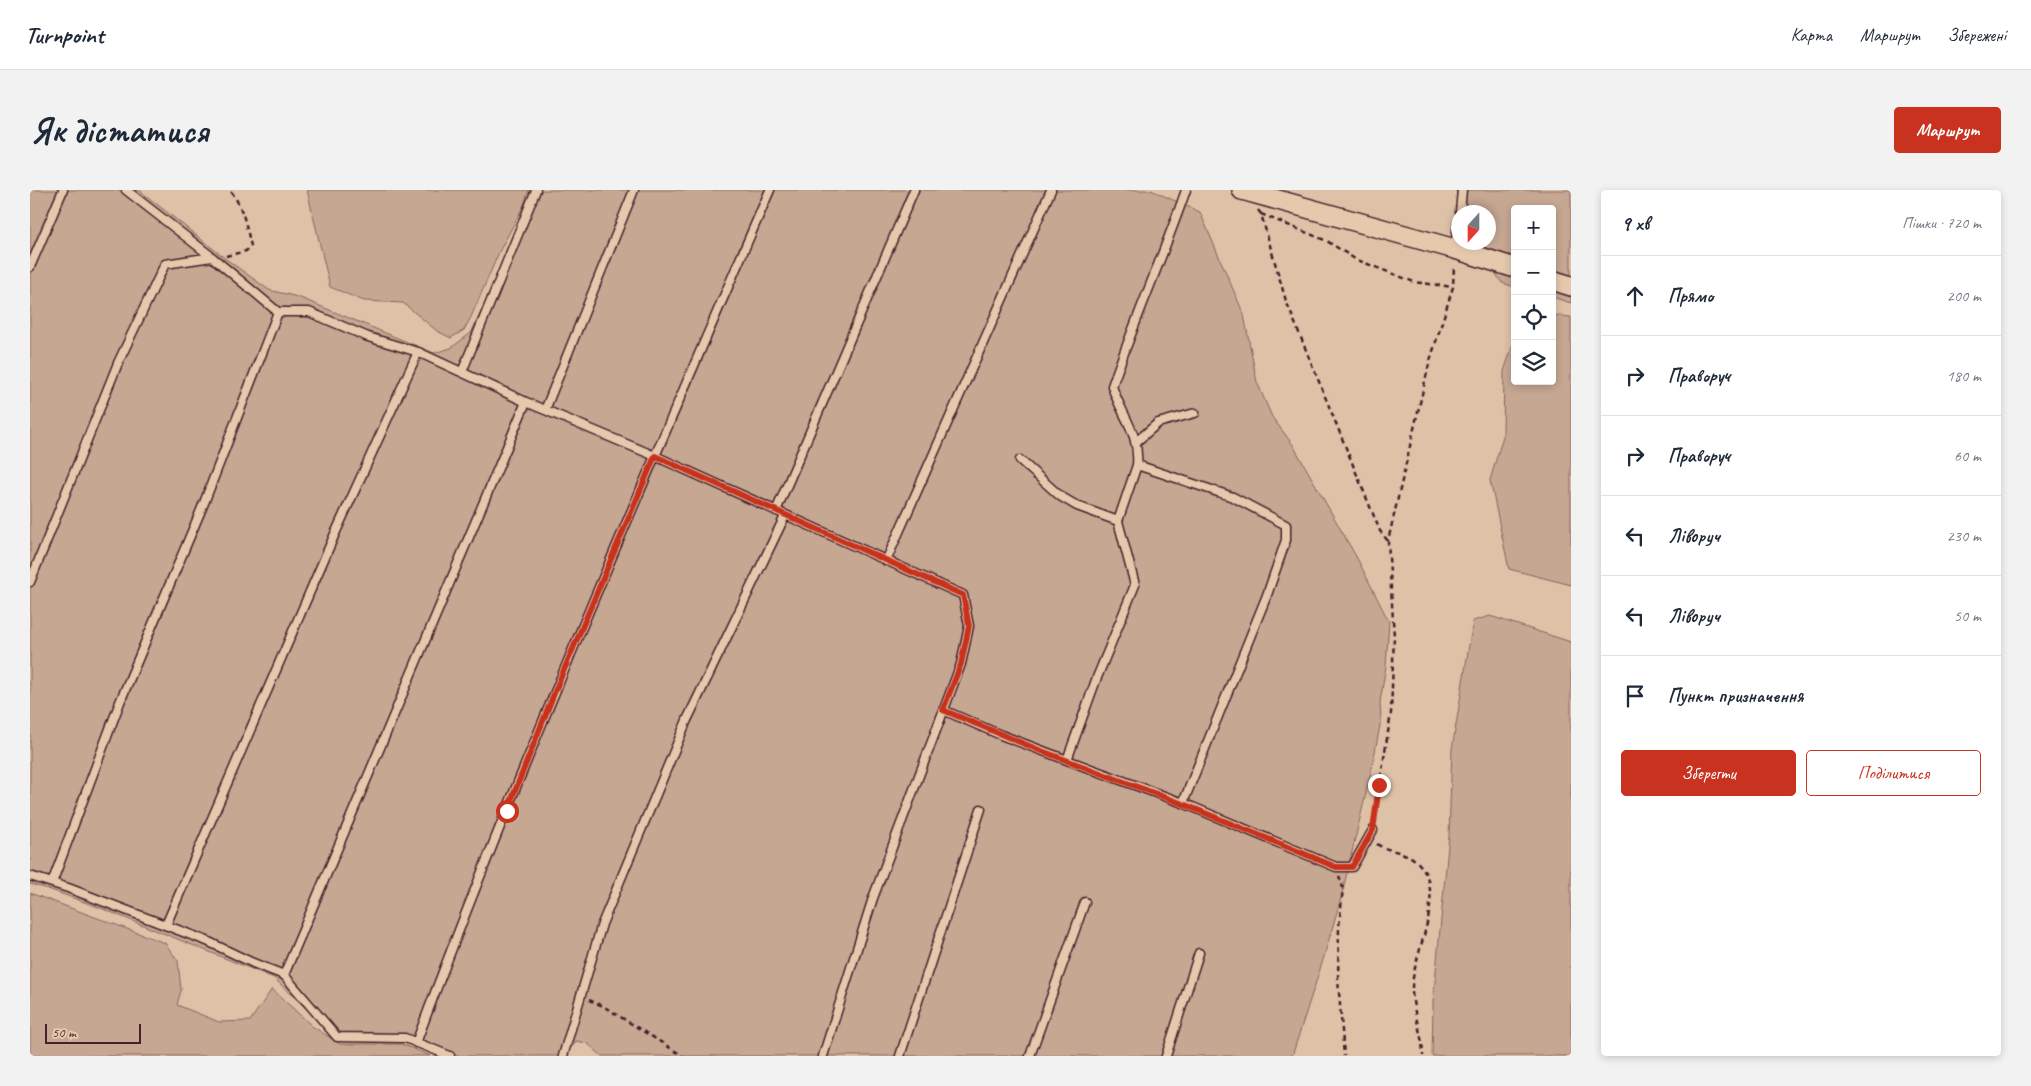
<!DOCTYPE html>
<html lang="uk">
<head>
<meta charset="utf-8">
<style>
	body { margin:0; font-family:Caveat,sans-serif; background:#f2f2f3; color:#1f2937 }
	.controls { position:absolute; right:15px; top:15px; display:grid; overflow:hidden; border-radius:5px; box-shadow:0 2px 8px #0003 }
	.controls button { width:45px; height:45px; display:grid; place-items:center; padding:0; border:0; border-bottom:1px solid #e0e1e3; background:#fff; color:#1f2937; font:25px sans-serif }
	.compass { position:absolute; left:1421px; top:15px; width:45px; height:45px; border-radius:50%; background:#fff; box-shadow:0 2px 8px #0003; rotate:201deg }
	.scale { position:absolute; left:15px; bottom:12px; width:96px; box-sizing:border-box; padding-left:5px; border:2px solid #4a1f2b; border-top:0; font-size:14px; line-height:18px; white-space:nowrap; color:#4a1f2b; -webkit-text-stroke:4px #e4c9ac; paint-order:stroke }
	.stop { position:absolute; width:15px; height:15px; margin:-11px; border:4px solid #c8321e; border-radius:50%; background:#fff }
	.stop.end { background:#c8321e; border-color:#fff; box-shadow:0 1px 5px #0008 }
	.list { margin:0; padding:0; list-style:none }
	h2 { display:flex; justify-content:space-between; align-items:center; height:65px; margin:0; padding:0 20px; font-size:21px }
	h2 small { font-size:16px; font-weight:400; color:#747a83 }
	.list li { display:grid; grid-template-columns:32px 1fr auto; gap:15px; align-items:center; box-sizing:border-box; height:80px; padding:0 20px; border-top:1px solid #e0e1e3 }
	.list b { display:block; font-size:19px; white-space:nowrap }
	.list em { font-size:16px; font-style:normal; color:#747a83 }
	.actions { display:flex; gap:10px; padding:15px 20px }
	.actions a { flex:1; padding:11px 0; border:1px solid #c8321e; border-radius:5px; text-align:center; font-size:18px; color:#c8321e }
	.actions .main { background:#c8321e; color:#fff }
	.icon { flex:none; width:28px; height:28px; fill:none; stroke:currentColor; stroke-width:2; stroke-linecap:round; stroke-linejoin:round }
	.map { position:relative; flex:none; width:1541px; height:866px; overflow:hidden; border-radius:5px }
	header { display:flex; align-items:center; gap:30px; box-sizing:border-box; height:70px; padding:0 25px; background:#fff; border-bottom:1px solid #e0e1e3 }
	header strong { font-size:24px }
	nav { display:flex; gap:28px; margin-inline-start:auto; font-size:18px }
	.intro { display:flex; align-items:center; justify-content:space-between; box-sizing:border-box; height:120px; padding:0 30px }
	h1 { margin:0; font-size:35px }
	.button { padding:12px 22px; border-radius:5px; background:#c8321e; color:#fff; font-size:18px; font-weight:700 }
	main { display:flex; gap:30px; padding:0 30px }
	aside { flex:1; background:#fff; border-radius:5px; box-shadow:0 2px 8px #0003 }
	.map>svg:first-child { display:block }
</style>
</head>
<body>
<header>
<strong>Turnpoint</strong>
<nav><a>Карта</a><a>Маршрут</a><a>Збережені</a></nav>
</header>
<div class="intro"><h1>Як дістатися</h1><a class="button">Маршрут</a></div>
<main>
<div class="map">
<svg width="1541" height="866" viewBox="0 0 1541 866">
	<rect width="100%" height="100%" fill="#dec2a7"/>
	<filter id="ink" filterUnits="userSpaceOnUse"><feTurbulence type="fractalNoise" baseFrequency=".02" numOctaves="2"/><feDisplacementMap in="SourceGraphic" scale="10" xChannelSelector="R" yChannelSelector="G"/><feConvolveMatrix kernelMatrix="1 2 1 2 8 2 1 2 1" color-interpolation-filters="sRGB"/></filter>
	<g filter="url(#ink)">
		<!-- green -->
		<path fill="#c5a792" stroke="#88635e" d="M 0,0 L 109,0 L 196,69 L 239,100 L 268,107 L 404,163 L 421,158 L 441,143 L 453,118 L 475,85 L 511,0 L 1121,0 L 1170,22 L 1214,125 L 1227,192 L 1242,227 L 1263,255 L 1328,370 L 1359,432 L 1356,476 L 1350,512 L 1351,530 L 1342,578 L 1311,708 L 1293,770 L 1262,866 L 572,866 L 557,853 L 546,851 L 543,856 L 529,866 L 411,866 L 373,852 L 308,850 L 297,842 L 285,827 L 244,788 L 68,717 L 18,699 L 0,694 Z
			M 277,0 L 499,0 L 493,17 L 470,60 L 441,127 L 434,140 L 421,148 L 407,141 L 373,113 L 334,111 L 300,97 Z
			M 1426,0 L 1541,0 L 1541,113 L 1522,107 L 1522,19 L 1485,19 L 1485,97 L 1472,93 L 1445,53 L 1458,52 L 1458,22 L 1433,22 Z
			M 1522,125 L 1541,127 L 1541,395 L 1479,379 L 1460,290 L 1473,246 L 1474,181 L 1485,149 L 1485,191 L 1522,191 Z
			M 1460,426 L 1541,452 L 1541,866 L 1402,866 L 1403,812 L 1419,646 L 1422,559 L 1443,431 Z
			M 0,703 L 135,753 L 148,771 L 151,800 L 147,815 L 189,832 L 220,831 L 242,799 L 282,836 L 310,854 L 371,854 L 401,866 L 0,866 Z"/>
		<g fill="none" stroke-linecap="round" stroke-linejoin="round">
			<defs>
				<path id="service" d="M 96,0 L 182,67
					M 1430,22 L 1432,0
					M 1425,58 L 1428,33
					M 0,77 L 33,0
					M 432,182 L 506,0
					M 515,220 L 604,0
					M 1106,252 L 1128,233 L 1165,223
					M 990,270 L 1030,306 L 1047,316 L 1088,331 L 1105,395 L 1066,490 L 1037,570 L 1153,613 L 1306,677 L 1322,677 L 1343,640
					M 1107,275 L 1203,307 L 1256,335 L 1256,350 L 1237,405 L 1153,613
					M 746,321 L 884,0
					M 1088,331 L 1107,275 C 1110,243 1091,225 1082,196 C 1105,130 1133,66 1156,0
					M 856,371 L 1021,0
					M 0,392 L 88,173 L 135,74 L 182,67 L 248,122 L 279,122 L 338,147 L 388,162 L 496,212 L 625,266 L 933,405 L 939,436 L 931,474 L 843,708 L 793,866
					M 913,520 L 971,545 L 1037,570
					M 0,686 L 38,698 L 177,751 L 223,773 L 254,785 L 307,847 L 375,848 L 420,866
					M 22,693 L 90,512 L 174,313 L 248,122
					M 136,735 L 304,346 L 388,162
					M 254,785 L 496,212
					M 386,853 C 494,564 618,282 740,0
					M 533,866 L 572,734 L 657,530 L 755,326
					M 870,866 L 951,619
					M 1000,866 L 1055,712
					M 1136,866 L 1169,763"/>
				<path id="tertiary" d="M 1212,0 L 1425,59 L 1485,78
					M 1522,90 L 1541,96"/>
			</defs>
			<!-- service casing -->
			<use href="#service" stroke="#4a1f2b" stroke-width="11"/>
			<!-- tertiary casing -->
			<use href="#tertiary" stroke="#4a1f2b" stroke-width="22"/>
			<!-- path -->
			<path stroke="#4a1f2b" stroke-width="2.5" stroke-dasharray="5 4" stroke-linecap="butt" d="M 1228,20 L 1231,24 L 1256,111 L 1334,302 L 1350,341 L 1358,351
				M 1231,24 L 1297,51 L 1325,69 L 1384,92 L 1423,97
				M 196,66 L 216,61 L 221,56 C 216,35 213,17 200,0
				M 1344,632 L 1361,523 L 1364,446 L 1358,351 L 1399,174 L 1423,97 L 1424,75
				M 1347,654 C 1357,662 1378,660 1390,675 C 1417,708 1383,762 1382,798 C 1382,822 1393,844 1393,866
				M 1309,686 L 1313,698 L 1309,737 L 1308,789 L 1314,866
				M 559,810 L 573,816 L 653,866"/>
			<!-- service -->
			<use href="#service" stroke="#e4c9ac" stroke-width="8"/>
			<!-- tertiary -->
			<use href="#tertiary" stroke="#e4c9ac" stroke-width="19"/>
		</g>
	</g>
	<g fill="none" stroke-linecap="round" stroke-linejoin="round" filter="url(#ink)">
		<!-- route -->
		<path stroke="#c8321e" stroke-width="6" d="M 477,621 L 525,501 L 625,266 L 933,405 L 939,436 L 931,474 L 913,520 L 1009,560 L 1153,614 L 1306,677 L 1322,677 L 1343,640 L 1349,595"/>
	</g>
</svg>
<div class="controls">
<button>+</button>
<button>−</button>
<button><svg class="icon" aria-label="locate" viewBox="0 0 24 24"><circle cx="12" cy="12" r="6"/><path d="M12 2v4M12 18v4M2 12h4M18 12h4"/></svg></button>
<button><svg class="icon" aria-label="layers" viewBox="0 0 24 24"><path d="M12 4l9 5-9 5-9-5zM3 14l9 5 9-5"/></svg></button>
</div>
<svg class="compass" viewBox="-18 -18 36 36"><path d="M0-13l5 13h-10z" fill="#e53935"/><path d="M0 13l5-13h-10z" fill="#747a83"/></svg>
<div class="scale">50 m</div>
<div class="stop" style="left:477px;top:621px"></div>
<div class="stop end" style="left:1349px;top:595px"></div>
</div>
<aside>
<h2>9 хв<small>Пішки · 720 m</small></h2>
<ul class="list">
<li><svg class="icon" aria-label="ahead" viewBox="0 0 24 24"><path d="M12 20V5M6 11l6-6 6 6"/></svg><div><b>Прямо</b></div><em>200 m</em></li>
<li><svg class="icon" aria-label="right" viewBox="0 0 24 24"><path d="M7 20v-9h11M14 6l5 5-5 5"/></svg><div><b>Праворуч</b></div><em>180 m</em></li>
<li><svg class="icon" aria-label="right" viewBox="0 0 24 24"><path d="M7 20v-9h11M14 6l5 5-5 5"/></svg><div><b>Праворуч</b></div><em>60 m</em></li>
<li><svg class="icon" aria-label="left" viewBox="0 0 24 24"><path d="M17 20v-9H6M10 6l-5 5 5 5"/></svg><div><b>Ліворуч</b></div><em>230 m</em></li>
<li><svg class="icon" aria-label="left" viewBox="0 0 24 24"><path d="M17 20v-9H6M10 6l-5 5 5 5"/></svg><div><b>Ліворуч</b></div><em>50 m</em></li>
<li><svg class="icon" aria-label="arrive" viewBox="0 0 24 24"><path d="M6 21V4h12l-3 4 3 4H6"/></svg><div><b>Пункт призначення</b></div></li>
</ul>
<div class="actions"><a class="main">Зберегти</a><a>Поділитися</a></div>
</aside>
</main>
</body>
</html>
